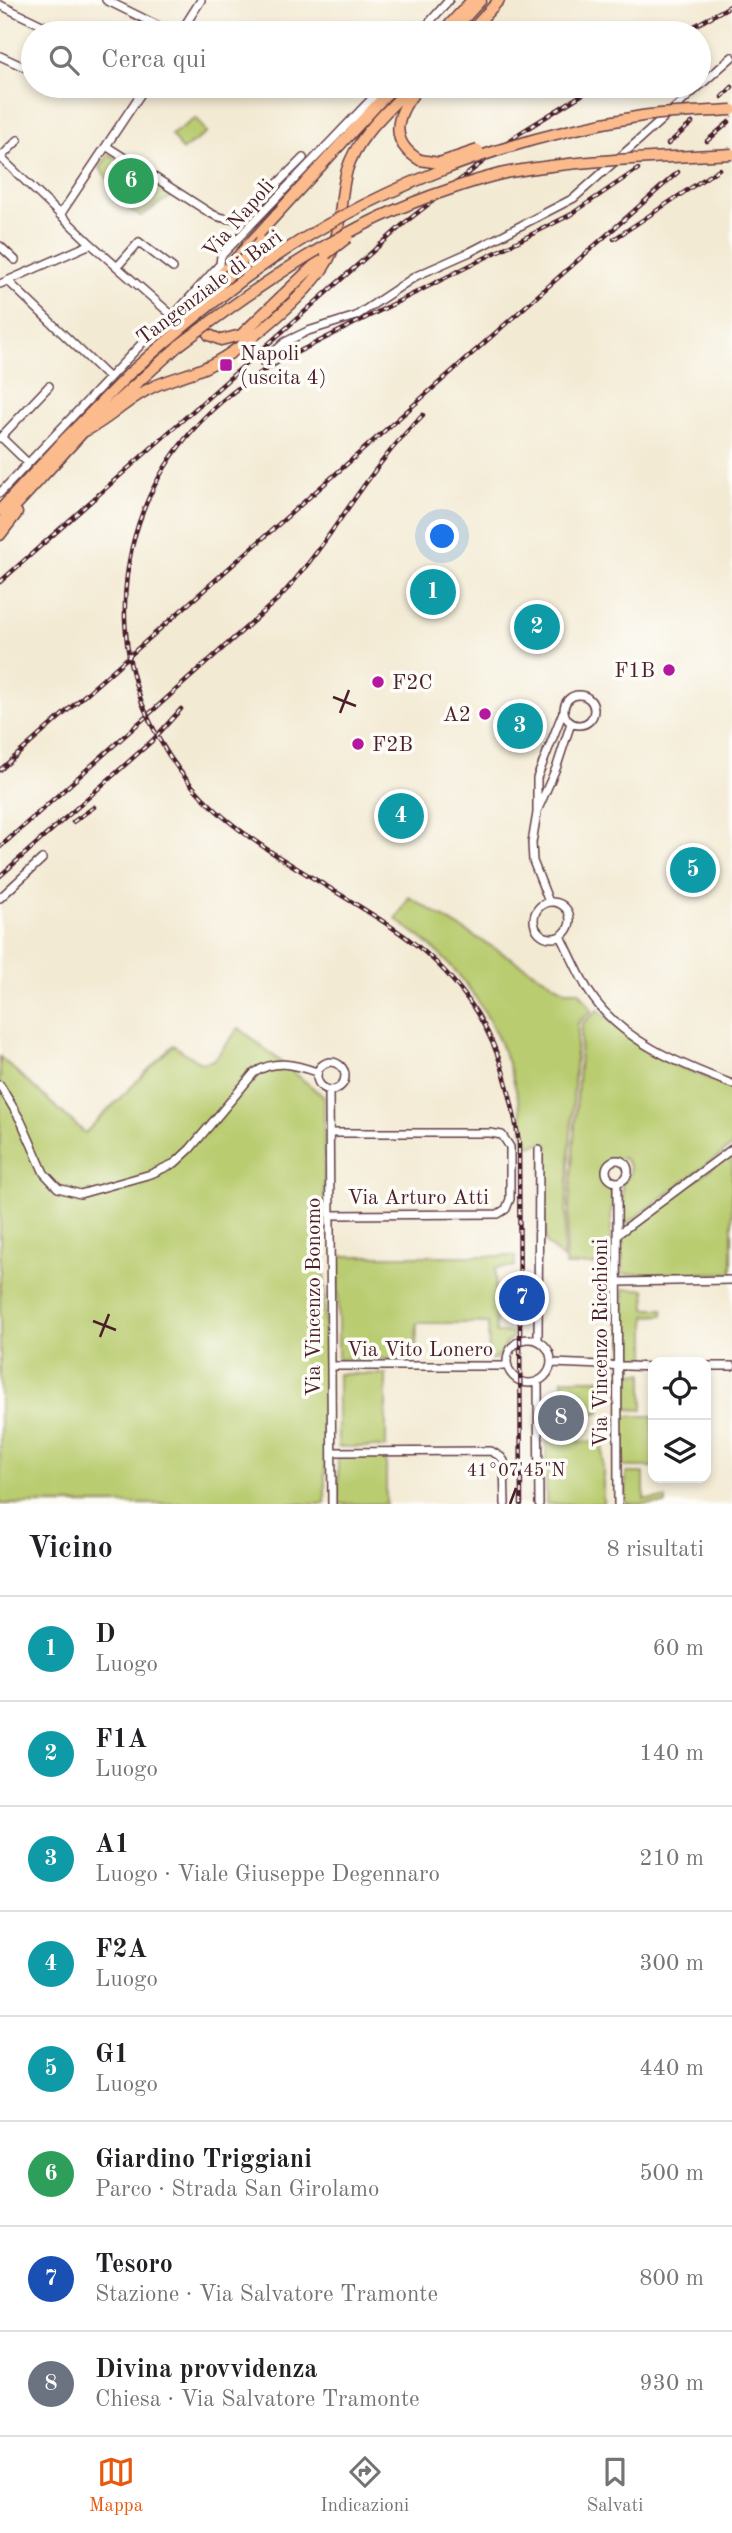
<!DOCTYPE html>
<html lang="it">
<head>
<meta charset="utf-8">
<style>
	body { margin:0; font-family:"Old Standard TT",serif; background:#f2f2f2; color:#202124 }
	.controls { position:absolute; right:21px; bottom:21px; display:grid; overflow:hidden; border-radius:14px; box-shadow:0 4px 10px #0003 }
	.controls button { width:63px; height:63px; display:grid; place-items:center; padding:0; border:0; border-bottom:2px solid #e0e0e0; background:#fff; color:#202124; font:35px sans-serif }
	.you { position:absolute; left:443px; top:537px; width:24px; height:24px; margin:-18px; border:5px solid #fff; border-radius:50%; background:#1a73e8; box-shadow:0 0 0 10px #1a73e833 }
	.badge { display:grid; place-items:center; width:46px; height:46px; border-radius:50%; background:#ea580c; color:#fff; font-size:23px; font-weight:700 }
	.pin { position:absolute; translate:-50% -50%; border:4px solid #fff; box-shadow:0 2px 7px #0006 }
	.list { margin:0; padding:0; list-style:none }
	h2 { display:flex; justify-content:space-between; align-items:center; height:91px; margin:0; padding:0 28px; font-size:30px }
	h2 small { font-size:23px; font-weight:400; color:#757577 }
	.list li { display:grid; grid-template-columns:46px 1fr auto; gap:21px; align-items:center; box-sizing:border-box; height:105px; padding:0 28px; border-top:2px solid #e0e0e0 }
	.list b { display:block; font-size:26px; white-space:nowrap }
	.list p { margin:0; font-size:23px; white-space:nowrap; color:#757577 }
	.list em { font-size:23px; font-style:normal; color:#757577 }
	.icon { flex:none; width:38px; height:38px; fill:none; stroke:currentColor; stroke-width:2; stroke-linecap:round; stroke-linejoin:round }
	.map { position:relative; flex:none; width:732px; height:1504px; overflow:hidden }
	.search { position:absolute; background:#fff; box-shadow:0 4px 10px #0003; left:21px; right:21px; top:21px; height:77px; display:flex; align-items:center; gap:18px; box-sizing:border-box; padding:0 24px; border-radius:38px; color:#757577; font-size:26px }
	.sheet { height:931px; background:#fff }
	nav { display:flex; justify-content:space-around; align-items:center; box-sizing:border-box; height:98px; border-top:2px solid #e0e0e0; background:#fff; font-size:19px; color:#757577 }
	nav a { display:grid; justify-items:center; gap:4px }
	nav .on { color:#ea580c }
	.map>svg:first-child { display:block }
</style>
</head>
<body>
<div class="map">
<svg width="732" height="1504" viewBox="0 0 732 1504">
	<rect width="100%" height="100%" fill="#fdfcf7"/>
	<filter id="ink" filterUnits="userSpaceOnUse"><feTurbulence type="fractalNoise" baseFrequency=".0143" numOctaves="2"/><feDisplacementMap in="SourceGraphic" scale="14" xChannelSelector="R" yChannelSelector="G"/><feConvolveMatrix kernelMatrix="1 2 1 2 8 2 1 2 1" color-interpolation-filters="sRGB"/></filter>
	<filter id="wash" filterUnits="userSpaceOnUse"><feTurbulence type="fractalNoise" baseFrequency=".00686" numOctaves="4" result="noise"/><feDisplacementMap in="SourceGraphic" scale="28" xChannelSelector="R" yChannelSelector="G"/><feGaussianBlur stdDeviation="1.57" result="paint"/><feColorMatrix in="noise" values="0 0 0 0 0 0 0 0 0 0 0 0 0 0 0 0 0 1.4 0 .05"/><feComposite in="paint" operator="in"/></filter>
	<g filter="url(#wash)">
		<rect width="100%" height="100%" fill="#f3ead3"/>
		<!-- green -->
		<path fill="#b9cc6f" stroke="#82764d" stroke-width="2" d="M 196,118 L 207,133 L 182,150 L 171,135 Z
			M 109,154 L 173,195 L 141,216 L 129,209 L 100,168 Z
			M 409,897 L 566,991 L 579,991 L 592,1010 L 578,1023 L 563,1259 L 546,1243 L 542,1160 L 549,1147 L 545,1143 L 525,1146 C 520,1073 489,999 434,949 C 422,938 408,929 396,919 Z
			M 598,1010 L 664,1060 L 732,1088 L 732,1146 L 624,1226 L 622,1183 C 632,1175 633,1167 623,1158 L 609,1159 L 603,1166 L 603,1177 L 612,1184 L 610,1265 L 565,1265 L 582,1024 Z
			M 239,1028 L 324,1097 L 325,1504 L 0,1504 L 0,1057 L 85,1133 L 173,1045 L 201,1063 L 214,1060 Z
			M 732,1153 L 732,1273 L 622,1274 L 622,1234 Z
			M 338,1256 L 515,1256 L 515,1267 L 495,1268 L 496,1333 L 512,1333 L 513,1337 L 506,1343 L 500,1355 L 496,1356 L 496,1359 L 489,1359 L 488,1323 L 417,1323 L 416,1359 L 338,1359 Z
			M 624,1289 L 645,1289 L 646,1309 L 663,1309 L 663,1315 L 646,1316 L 646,1360 L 625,1359 Z
			M 643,1373 L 643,1410 L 626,1409 L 626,1374 Z
			M 338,1374 L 386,1374 L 386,1447 L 338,1447 Z
			M 562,1379 L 600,1379 L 600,1413 L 583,1413 L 582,1403 L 562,1402 Z
			M 623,1416 L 653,1416 L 653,1467 L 623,1467 Z
			M 546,1441 L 603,1442 L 603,1504 L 546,1504 Z
			M 338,1456 L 386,1456 L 386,1504 L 338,1504 Z
			M 626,1473 L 644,1473 L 644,1499 L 666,1499 L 666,1504 L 626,1504 Z"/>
	</g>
	<g filter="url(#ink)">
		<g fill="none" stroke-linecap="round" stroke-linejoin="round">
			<!-- highway-tunnel -->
			<path stroke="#d1c1b1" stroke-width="10" stroke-dasharray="10 5" stroke-linecap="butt" d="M 207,333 C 191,320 198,302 209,288"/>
			<defs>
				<path id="minor" d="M 106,0 L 173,33
					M 0,5 L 44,26 L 48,29 L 48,33
					M 180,33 L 201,0
					M 420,33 L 449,0
					M 0,56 L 26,68 L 33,64
					M 106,146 L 210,213 C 223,220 237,221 249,212 L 303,158
					M 0,157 L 91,244 L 173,316
					M 0,158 L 18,140
					M 60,215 L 146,86
					M 0,246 L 15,260
					M 117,267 L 139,242 L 173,268
					M 8,281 L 109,378
					M 0,284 L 91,244
					M 263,362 L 285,342 L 308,331 L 356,316 L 416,276 L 470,252 L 574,198 L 732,57
					M 1,437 L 28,463
					M 0,438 L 49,386
					M 0,493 L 147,338 L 173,316 L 220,264 L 221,256 L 384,86
					M564 710a15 15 0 1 1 30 0a15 15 0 1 1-30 0Z
					M 538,809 L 557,766 L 571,723
					M 0,898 L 42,859
					M534 920a18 18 0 1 1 36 0a18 18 0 1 1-36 0Z
					M 549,902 L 533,861 L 532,843 L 537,813 L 537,778 L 563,712
					M 561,936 C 570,954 578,973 588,990 C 618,1040 680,1064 732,1084
					M317 1076a14 14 0 1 1 28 0a14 14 0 1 1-28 0Z
					M 0,1085 L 21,1121 L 44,1173 L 58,1188 L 80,1194 L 151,1174 L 175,1163 L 190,1149 L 254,1073 C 274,1059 294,1064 317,1072
					M 329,1090 L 332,1504
					M 330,1133 L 490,1133 L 502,1135 L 510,1147 L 510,1199 L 506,1209 L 498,1214 L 331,1215
					M606 1171a11 11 0 1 1 22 0a11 11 0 1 1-22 0Z
					M 617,1182 L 618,1504
					M 618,1234 L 732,1149
					M 618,1282 L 732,1280
					M507 1361a22 22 0 1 1 44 0a22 22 0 1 1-44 0Z
					M 538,1340 L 539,1150
					M 552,1363 L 653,1367
					M 331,1366 L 508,1366
					M 706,1366 L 732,1366
					M 538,1382 L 539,1504
					M 332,1452 L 491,1451 L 501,1457 L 504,1461 L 505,1504"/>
				<path id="highway" d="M 442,33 L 472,0
					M 451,33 L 481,0
					M 469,33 L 499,0
					M 420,160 C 385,140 398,110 420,86
					M 209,288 L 394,86
					M 209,335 L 221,340 L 241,335 L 326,254
					M 83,432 C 106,422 123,403 145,391 C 165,379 189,376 210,365 C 243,349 317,288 331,254 C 342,229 339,197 347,170 C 357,136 388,111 411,86
					M 0,510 L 67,437 L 130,373
					M 0,523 L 83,432 L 178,346
					M 0,535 L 17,513"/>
			</defs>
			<!-- minor casing -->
			<use href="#minor" stroke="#633d44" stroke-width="10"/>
			<!-- highway casing -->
			<use href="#highway" stroke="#633d44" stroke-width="13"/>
			<!-- minor -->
			<use href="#minor" stroke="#fff" stroke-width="7"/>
			<!-- highway -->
			<use href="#highway" stroke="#fbbb8d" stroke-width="10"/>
			<defs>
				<path id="rail" d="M 682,33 L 732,5
					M 722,97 L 732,87
					M 707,141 L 729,122
					M 668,144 L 692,123
					M 614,239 L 719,169
					M 0,582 L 407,221 L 520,133 L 596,86
					M 0,770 L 678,172
					M 73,822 L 94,807
					M 0,847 L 279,598 C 332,541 367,469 423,415
					M 0,876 L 153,740 L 181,709
					M 521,1504 L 519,1142 C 509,1082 496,1031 455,983 C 430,952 399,931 365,910 C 271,850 186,815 142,703 C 123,654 120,599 132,547 C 152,463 207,401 282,360 L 570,215 L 638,169"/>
			</defs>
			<!-- rail casing -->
			<use href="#rail" stroke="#4a1f2b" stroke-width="4.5"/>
			<!-- rail -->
			<use href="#rail" stroke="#fdfcf7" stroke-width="2" stroke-dasharray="5" stroke-linecap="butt"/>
			<defs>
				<path id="highway-bridge" d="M 420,160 L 439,163 L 478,150
					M 326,254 L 348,237
					M 199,307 L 261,241
					M 178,346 C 263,282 347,223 448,190 C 468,183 489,176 510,172 C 583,159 658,158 732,154
					M 130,373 C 167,340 205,308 244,279 C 361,192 500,139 642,116 C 672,112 702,112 732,110"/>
			</defs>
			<!-- highway-bridge casing -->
			<use href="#highway-bridge" stroke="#633d44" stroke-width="13" stroke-linecap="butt"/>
			<!-- highway-bridge -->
			<use href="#highway-bridge" stroke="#fbbb8d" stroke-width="10"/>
		</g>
	</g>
	<!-- ticks -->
	<path fill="none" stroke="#4a1f2b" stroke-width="2.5" d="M 333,697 L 356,706M 340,713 L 349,690M 93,1321 L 116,1330M 100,1337 L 109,1314M 510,1504 L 516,1488"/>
	<!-- markers -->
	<g fill="#b5179e" stroke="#fdfcf7" stroke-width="2.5">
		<rect x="219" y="358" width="14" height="14" rx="3.5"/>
		<circle cx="669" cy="670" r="7"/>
		<circle cx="378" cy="682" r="7"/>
		<circle cx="485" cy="714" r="7"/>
		<circle cx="358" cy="744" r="7"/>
	</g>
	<g text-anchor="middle" stroke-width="7" stroke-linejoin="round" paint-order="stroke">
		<!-- street labels -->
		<g font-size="21" fill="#4a1f2b" stroke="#fdfcf7">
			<text transform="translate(238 218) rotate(-49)" y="7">Via Napoli</text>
			<text transform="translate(209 287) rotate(-37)" y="7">Tangenziale di Bari</text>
			<text x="418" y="1204">Via Arturo Atti</text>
			<text transform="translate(313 1297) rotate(-90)" y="7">Via Vincenzo Bonomo</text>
			<text transform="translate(600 1343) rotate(-90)" y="7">Via Vincenzo Ricchioni</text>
			<text x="420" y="1356">Via Vito Lonero</text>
		</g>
		<!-- poi labels -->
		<g font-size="21" fill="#4a1f2b" stroke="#fdfcf7" text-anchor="start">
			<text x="240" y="360">Napoli<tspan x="240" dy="24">(uscita 4)</tspan></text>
			<text x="655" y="677" text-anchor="end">F1B</text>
			<text x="392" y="689">F2C</text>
			<text x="471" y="721" text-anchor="end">A2</text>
			<text x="372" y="751">F2B</text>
		</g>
	</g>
	<g font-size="18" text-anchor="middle" fill="#4a1f2b" stroke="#fdfcf7" stroke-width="7" stroke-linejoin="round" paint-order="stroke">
		<text x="516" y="1476">41°07'45"N</text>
	</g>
</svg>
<div class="controls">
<button><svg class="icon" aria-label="locate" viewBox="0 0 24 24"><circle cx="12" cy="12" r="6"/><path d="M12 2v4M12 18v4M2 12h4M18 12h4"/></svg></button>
<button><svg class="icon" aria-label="layers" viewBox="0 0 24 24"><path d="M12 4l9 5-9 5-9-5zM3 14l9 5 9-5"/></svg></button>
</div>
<div class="you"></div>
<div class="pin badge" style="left:433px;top:592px;background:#0f9aa8">1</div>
<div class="pin badge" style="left:537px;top:627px;background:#0f9aa8">2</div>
<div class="pin badge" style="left:520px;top:726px;background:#0f9aa8">3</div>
<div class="pin badge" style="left:401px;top:816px;background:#0f9aa8">4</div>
<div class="pin badge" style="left:693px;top:870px;background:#0f9aa8">5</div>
<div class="pin badge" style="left:131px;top:181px;background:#2e9e5b">6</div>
<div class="pin badge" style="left:522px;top:1298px;background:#1a4fb4">7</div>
<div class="pin badge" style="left:561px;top:1418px;background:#6b7280">8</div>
<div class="search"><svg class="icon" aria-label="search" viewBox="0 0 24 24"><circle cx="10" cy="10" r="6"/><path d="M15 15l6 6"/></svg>Cerca qui</div>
</div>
<section class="sheet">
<h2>Vicino<small>8 risultati</small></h2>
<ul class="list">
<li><span class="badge" style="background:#0f9aa8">1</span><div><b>D</b><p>Luogo</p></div><em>60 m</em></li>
<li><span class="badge" style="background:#0f9aa8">2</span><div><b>F1A</b><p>Luogo</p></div><em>140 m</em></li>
<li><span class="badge" style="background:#0f9aa8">3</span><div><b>A1</b><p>Luogo · Viale Giuseppe Degennaro</p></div><em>210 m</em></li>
<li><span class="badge" style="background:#0f9aa8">4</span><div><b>F2A</b><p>Luogo</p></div><em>300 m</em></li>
<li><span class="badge" style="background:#0f9aa8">5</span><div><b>G1</b><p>Luogo</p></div><em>440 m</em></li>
<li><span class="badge" style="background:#2e9e5b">6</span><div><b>Giardino Triggiani</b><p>Parco · Strada San Girolamo</p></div><em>500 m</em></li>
<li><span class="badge" style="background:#1a4fb4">7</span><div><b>Tesoro</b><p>Stazione · Via Salvatore Tramonte</p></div><em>800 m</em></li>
<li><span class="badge" style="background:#6b7280">8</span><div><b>Divina provvidenza</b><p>Chiesa · Via Salvatore Tramonte</p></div><em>930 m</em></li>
</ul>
</section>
<nav>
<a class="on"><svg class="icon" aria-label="map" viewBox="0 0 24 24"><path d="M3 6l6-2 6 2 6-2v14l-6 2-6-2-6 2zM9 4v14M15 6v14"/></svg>Mappa</a>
<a><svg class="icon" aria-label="directions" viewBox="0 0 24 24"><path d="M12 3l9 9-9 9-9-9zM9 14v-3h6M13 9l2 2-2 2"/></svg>Indicazioni</a>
<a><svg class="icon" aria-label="saved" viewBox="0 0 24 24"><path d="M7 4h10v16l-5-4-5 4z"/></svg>Salvati</a>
</nav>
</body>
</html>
